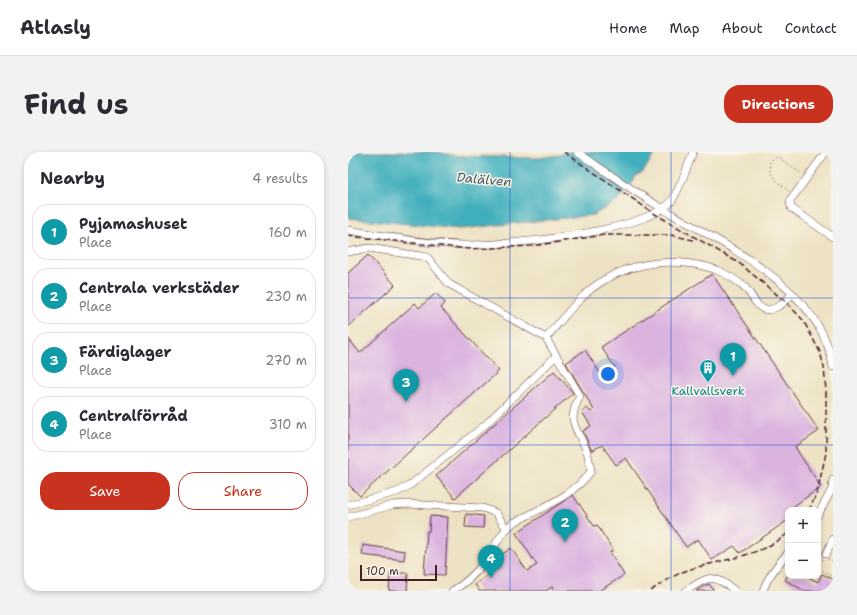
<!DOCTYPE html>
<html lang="en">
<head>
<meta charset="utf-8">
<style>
	body { margin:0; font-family:"Shantell Sans",sans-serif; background:#f2f2f3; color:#2b2b33 }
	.controls { position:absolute; right:12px; bottom:12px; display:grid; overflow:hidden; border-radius:8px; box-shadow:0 2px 6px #0003 }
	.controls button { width:36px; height:36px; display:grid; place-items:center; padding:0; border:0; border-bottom:1px solid #e1e1e2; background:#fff; color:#2b2b33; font:20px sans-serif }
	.scale { position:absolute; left:12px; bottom:10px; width:77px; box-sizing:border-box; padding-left:4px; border:2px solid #4a1f2b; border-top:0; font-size:11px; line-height:14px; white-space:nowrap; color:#4a1f2b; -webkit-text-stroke:3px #fbf7ec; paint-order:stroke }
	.you { position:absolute; left:260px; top:222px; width:14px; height:14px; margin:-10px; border:3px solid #fff; border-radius:50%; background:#1a73e8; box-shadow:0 0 0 6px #1a73e833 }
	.badge { display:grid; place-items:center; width:26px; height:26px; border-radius:50%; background:#c8321e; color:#fff; font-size:13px; font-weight:700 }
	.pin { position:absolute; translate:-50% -33px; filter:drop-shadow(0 1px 2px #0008) }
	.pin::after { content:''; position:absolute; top:21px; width:14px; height:12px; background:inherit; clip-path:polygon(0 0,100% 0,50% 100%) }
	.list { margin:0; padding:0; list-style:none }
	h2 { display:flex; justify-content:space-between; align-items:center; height:52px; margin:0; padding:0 16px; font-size:17px }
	h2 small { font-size:13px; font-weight:400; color:#7c7c81 }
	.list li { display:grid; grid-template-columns:26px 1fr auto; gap:12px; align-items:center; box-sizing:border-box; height:56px; margin:0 8px 8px; padding:0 8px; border:1px solid #e1e1e2; border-radius:16px }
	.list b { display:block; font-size:15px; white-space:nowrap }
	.list p { margin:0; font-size:13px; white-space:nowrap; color:#7c7c81 }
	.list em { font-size:13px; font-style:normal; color:#7c7c81 }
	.actions { display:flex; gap:8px; padding:12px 16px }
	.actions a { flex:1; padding:9px 0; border:1px solid #c8321e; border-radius:16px; text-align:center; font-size:14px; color:#c8321e }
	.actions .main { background:#c8321e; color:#fff }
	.map { position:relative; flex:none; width:485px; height:439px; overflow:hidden; border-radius:16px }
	header { display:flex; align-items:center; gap:24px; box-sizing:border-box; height:56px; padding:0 20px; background:#fff; border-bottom:1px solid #e1e1e2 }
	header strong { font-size:19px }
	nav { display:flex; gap:22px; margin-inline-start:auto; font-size:14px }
	.intro { display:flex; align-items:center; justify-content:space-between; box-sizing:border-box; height:96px; padding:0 24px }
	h1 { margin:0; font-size:28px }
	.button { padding:10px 18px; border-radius:16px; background:#c8321e; color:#fff; font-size:14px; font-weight:700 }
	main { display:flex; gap:24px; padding:0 24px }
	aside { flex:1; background:#fff; border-radius:16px; box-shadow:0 2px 6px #0003 }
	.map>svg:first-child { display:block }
</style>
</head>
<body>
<header>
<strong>Atlasly</strong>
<nav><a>Home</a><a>Map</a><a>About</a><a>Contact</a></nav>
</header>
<div class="intro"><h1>Find us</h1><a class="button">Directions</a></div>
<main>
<aside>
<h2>Nearby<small>4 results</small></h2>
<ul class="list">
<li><span class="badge" style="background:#0f9aa8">1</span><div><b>Pyjamashuset</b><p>Place</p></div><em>160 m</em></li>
<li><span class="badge" style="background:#0f9aa8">2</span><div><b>Centrala verkstäder</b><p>Place</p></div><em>230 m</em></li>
<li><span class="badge" style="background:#0f9aa8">3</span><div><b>Färdiglager</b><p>Place</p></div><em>270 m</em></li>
<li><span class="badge" style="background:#0f9aa8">4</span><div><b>Centralförråd</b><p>Place</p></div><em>310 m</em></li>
</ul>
<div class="actions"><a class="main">Save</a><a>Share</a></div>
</aside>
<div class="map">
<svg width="485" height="439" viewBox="0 0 485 439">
	<rect width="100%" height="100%" fill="#fbf7ec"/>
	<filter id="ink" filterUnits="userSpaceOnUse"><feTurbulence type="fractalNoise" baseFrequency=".025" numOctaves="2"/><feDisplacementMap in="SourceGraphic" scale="8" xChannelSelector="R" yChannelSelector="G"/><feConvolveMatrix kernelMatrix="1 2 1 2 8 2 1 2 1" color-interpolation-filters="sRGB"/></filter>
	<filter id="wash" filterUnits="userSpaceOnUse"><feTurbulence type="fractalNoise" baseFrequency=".012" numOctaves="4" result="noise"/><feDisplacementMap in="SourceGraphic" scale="16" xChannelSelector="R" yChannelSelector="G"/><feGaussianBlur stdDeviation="0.9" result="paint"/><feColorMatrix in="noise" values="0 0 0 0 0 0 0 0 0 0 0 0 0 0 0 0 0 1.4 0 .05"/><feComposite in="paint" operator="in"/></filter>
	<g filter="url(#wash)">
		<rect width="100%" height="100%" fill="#ede2c3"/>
		<!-- water -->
		<path fill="#41afbd" stroke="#466774" d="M 0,0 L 88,0 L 111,4 L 189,6 L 212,3 L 216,0 L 308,0 L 295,20 L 287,24 L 286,29 L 270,49 L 245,63 L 112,77 L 0,66 Z"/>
		<g id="blocks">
			<!-- building -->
			<path fill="#dab3df" d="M 20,103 L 47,133 L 0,175 L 0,121 Z
				M 364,122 L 471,279 L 447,295 L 473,335 L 440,358 L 440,368 L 392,401 L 386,394 L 364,408 L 350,387 L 338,395 L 278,306 L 268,313 L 254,293 L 244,299 L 235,279 L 243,274 L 234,260 L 239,256 L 243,260 L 246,258 L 218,211 L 237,198 L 254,224 L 267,215 L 253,195 Z
				M 88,141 L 97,151 L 93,156 L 151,219 L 12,344 L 0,332 L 0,186 L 12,201 L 67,151 L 71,156 Z
				M 206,219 L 225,241 L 107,346 L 88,324 Z
				M 225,343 L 246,374 L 249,373 L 265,398 L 262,400 L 276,423 L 251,439 L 207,439 L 204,435 L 198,439 L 131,439 L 127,432 L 152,415 L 146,408 L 163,396 L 179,419 L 189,413 L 168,381 Z
				M 118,362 L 136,364 L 135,376 L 117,375 Z
				M 82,364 L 100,365 L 97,423 L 76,422 L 79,379 L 81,379 Z
				M 15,393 L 57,399 L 56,408 L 14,403 Z
				M 42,421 L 60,421 L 59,439 L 41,439 Z
				M 474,422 L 485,427 L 485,433 L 482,439 L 457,439 L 437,428 L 439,424 L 458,424 L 470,430 Z
				M 361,432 L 366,439 L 348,439 L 356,434 Z"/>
		</g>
	</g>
	<g filter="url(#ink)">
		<use href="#blocks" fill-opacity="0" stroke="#623c42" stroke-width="1"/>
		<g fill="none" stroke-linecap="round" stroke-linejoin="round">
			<defs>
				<path id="minor" d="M 229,0 C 257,19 285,39 315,57 C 376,93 474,136 485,215
					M 478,0 L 442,49 L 443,56 L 485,85
					M 0,78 C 38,84 77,92 115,93 C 160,94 288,81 321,52 C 328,46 341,11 345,0
					M 0,100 L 21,96 L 79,105 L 101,132 L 198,186
					M 0,353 L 49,340 L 61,334 L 137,273 L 208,204
					M 470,363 L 484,337 L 485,328
					M 0,365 L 45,353 L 58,352 L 135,356 L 148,361 L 158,376
					M 478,402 L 485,387
					M 104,439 C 117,432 129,420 138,408 C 147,395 152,381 165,371 C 191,357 226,344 243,319 C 242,313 241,306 239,300 C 230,276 217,272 232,244 L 198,186 C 212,170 226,151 243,137 C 275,112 316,105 355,114 C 367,116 383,124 393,132 C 401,137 403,146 410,153 C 420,165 438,151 444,141
					M 338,439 C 361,424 365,421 387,439
					M 415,439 C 419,425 430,412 440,401"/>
			</defs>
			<!-- minor casing -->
			<use href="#minor" stroke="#623c42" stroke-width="8"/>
			<!-- path -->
			<path stroke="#623c42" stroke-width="1" stroke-dasharray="1 3" stroke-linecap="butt" d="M 441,39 C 431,31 417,22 423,8 L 430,5 L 454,22
				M 475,407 L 470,416 L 485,425
				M 480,407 L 485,410"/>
			<!-- minor -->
			<use href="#minor" stroke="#fff" stroke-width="7"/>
			<!-- rail -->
			<path stroke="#4a1f2b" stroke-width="1.5" stroke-dasharray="6 3" stroke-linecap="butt" d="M 216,0 L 307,62 L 391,111 L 439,151 L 455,168 L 472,200 L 476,215 L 478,239 L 478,301 L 469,341 L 461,358
				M 0,84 L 122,97 L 184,94 L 256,83 L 323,83 L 345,88
				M 303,439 C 313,431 325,424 337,419 C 372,407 411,406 440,381"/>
		</g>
	</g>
	<!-- grid -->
	<path fill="none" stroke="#1d4ed8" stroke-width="1" stroke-opacity="0.55" d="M 162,0 L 162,439M 323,0 L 323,439M 0,146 L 485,146M 0,293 L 485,293"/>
	<!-- icons -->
	<defs>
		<symbol id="building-pin" viewBox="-11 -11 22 30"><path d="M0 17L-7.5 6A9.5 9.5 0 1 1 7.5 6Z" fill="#0f9aa8" stroke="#fbf7ec"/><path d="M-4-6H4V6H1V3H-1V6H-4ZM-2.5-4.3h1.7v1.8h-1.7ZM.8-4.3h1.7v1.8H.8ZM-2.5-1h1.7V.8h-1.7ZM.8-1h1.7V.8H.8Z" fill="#fff"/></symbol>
	</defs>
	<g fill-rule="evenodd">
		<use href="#building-pin" x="350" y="206" width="20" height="27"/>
	</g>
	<g text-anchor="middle" stroke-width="3" stroke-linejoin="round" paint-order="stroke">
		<!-- culture labels -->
		<g font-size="12" fill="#0d838f" stroke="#fbf7ec">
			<text x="360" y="243">Kallvallsverk</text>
		</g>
		<!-- water labels -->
		<g font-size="13" font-style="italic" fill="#465965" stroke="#fbf7ec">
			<text transform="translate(136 27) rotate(5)" y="5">Dalälven</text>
		</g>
	</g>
</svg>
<div class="controls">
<button>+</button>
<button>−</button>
</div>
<div class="scale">100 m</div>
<div class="you"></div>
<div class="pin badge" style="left:385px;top:224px;background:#0f9aa8">1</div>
<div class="pin badge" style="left:217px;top:390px;background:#0f9aa8">2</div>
<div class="pin badge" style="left:58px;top:250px;background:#0f9aa8">3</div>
<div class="pin badge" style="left:143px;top:426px;background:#0f9aa8">4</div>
</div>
</main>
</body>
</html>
